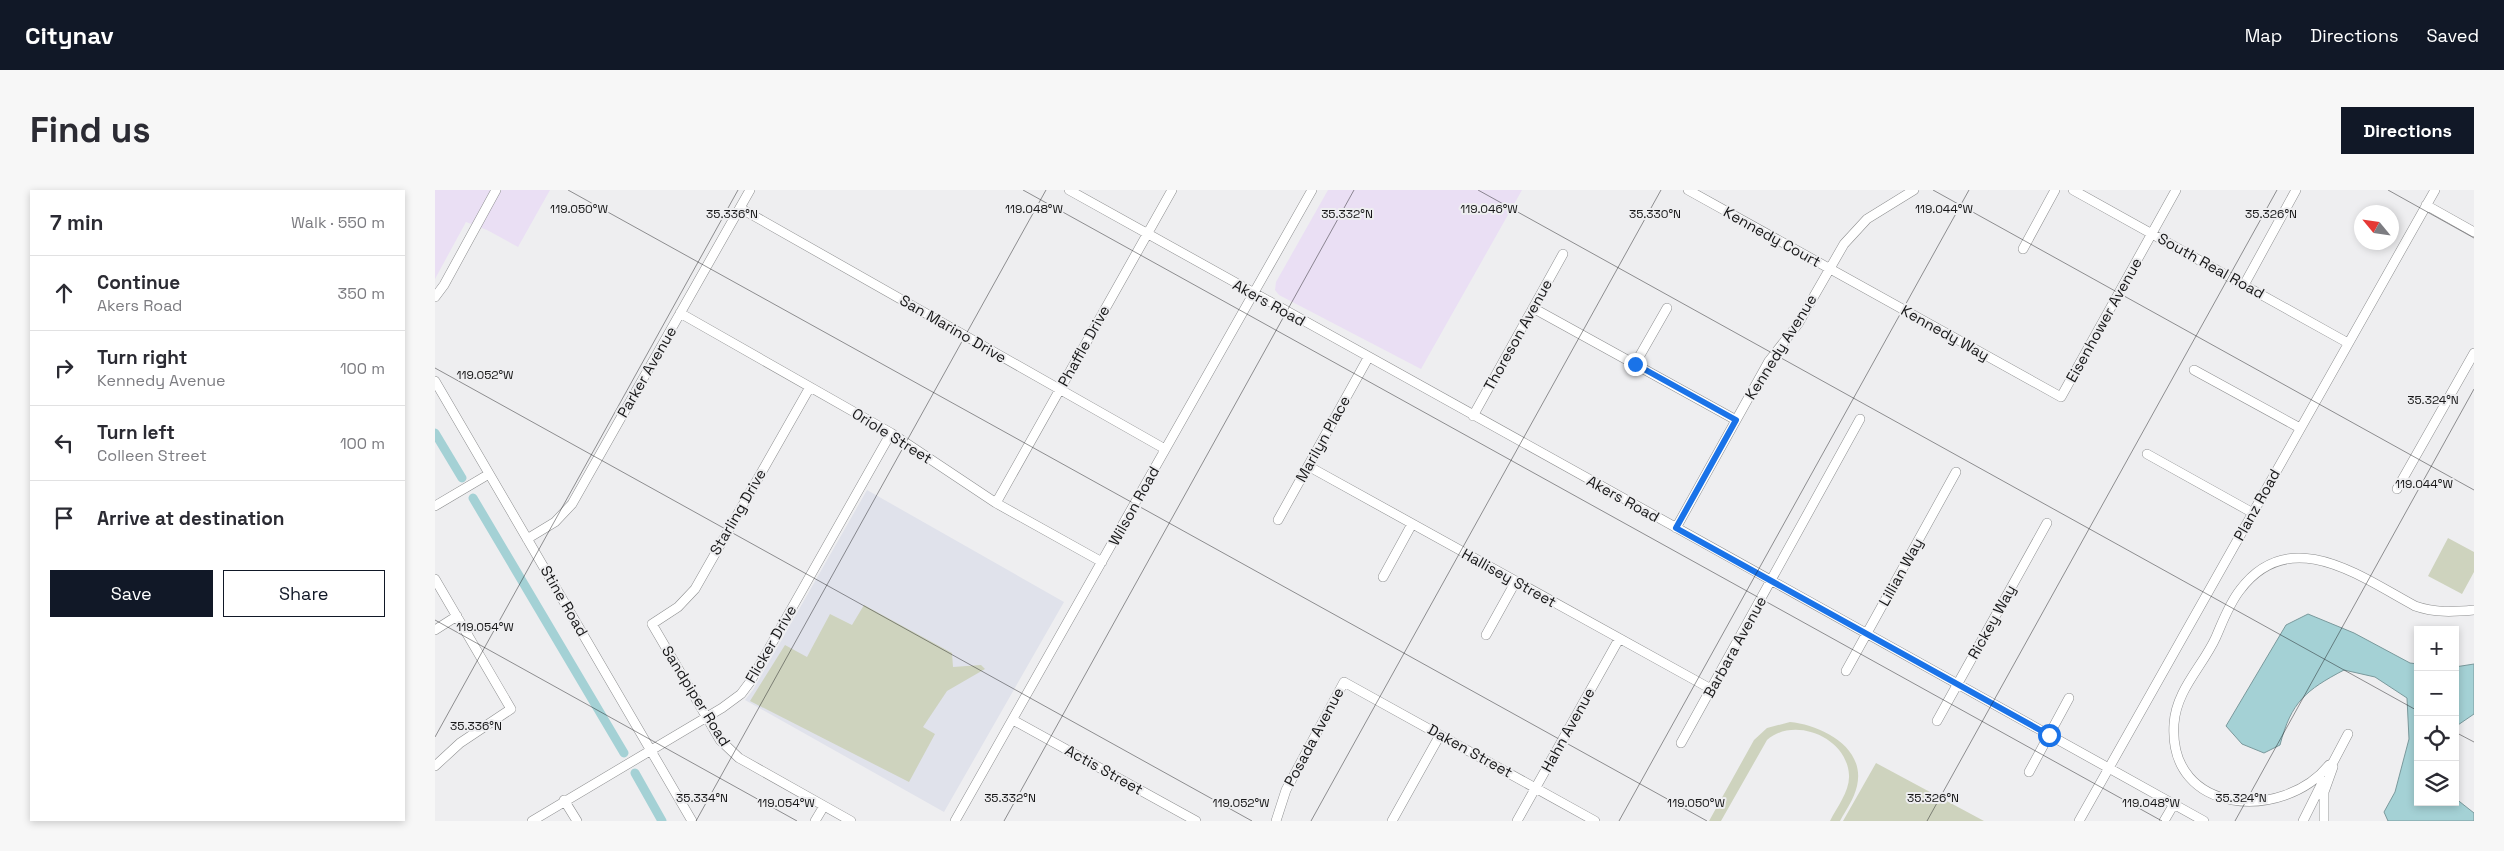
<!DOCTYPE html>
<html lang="en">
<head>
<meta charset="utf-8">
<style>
	body { margin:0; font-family:"Space Grotesk",sans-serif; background:#f7f7f7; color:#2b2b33 }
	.controls { position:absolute; right:15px; bottom:15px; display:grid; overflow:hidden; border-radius:0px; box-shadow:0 2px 8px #0003 }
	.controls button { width:45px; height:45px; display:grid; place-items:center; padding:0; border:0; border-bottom:1px solid #e1e1e2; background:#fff; color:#2b2b33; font:25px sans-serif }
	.compass { position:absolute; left:1919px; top:15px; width:45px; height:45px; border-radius:50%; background:#fff; box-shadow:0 2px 8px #0003; rotate:299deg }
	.stop { position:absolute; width:15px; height:15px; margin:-11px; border:4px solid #1a73e8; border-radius:50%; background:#fff }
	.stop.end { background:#1a73e8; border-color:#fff; box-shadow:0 1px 5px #0008 }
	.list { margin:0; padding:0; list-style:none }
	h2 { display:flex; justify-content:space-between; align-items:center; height:65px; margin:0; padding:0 20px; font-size:21px }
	h2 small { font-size:16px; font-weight:400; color:#7c7c81 }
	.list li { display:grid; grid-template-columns:32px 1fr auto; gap:15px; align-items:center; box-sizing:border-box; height:75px; padding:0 20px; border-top:1px solid #e1e1e2 }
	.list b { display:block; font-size:19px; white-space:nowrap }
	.list p { margin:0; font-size:16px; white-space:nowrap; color:#7c7c81 }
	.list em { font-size:16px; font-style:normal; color:#7c7c81 }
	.actions { display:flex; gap:10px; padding:15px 20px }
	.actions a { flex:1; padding:11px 0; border:1px solid #111827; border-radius:0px; text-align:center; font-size:18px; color:#111827 }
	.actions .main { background:#111827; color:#fff }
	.icon { flex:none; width:28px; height:28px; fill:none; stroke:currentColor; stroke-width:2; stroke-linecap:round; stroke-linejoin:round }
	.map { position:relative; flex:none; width:2039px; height:631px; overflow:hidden; border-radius:0px }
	header { display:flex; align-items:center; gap:30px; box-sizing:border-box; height:70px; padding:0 25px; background:#111827; color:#fff }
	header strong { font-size:24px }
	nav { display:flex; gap:28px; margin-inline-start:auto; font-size:18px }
	.intro { display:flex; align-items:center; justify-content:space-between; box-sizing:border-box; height:120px; padding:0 30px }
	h1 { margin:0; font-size:35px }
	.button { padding:12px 22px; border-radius:0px; background:#111827; color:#fff; font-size:18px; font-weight:700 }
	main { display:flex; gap:30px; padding:0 30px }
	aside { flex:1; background:#fff; border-radius:0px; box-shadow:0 2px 8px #0003 }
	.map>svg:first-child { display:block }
</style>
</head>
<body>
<header>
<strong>Citynav</strong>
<nav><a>Map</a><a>Directions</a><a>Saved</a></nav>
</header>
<div class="intro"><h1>Find us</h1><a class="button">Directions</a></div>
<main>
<aside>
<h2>7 min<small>Walk · 550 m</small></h2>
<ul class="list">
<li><svg class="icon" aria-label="ahead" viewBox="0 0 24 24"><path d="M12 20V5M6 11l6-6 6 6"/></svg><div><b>Continue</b><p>Akers Road</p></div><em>350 m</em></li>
<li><svg class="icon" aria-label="right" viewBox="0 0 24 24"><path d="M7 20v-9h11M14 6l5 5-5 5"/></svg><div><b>Turn right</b><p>Kennedy Avenue</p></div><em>100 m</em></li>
<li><svg class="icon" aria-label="left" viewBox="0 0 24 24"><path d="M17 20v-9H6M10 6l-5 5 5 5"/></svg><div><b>Turn left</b><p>Colleen Street</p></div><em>100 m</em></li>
<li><svg class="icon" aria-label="arrive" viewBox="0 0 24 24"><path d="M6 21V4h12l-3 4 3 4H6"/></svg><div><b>Arrive at destination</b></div></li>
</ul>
<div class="actions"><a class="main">Save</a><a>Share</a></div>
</aside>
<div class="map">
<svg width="2039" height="631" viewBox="0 0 2039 631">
	<rect width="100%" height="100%" fill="#eeeef0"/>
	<!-- commercial -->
	<path fill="#eadff4" d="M 0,0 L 115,0 L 83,57 L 52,40 L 31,32 L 0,89 Z
		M 893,0 L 1087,0 L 986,179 L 844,105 L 840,100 L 841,92 Z"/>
	<!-- built -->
	<path fill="#e0e2eb" d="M 432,300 L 629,412 L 509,622 L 310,510 L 318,500 Z"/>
	<!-- green -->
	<path fill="#ced3be" d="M 2013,348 L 2039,362 L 2039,382 L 2027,404 L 1993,386 Z
		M 429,415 L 517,463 L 518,477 L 546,475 L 550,479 L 512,501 L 488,537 L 500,544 L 474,592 L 315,511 L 350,455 L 372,467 L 395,424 L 417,435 Z
		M 1355,532 C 1386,535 1431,557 1422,596 C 1419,609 1411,620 1405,631 L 1395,631 C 1402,617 1415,601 1414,585 C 1412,547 1359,526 1332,550 L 1286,631 L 1274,631 L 1319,550 L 1332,538 Z
		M 1441,573 L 1549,631 L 1408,631 Z"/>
	<!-- water -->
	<path fill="#a4d1d5" stroke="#7a999c" d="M 1873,424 L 1919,443 L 1975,473 L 1983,474 L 1983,612 L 2020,612 L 2020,608 L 2039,623 L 2039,631 L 1953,631 L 1949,622 L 1960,602 L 1974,549 L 1972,508 L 1940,487 L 1909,480 C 1871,500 1856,512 1845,555 L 1829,563 L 1807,554 L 1791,536 L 1851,435 Z
		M 2039,474 L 2039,524 L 2020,537 L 2020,477 Z"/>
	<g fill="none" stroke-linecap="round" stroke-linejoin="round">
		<!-- canal -->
		<path stroke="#a4d1d5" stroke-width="9" d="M 0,243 L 27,288
			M 38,308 L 189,563
			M 200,583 L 227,631"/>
		<defs>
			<path id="minor" d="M 634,0 L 1769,631
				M 1253,0 L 1626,207 L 1741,0
				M 1638,0 L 1913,153
				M 1991,15 L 2039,42
				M 305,18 L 730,259
				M 1588,59 L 1620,0
				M 1809,95 L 1861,0
				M 0,107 L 9,95 L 61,0
				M 1098,118 L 1301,230
				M 245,123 L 456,243 L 561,313 L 667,372
				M 1200,174 L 1232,118
				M 1759,180 L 1865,238
				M 0,191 L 257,631
				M 375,197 L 260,399 L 243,417 L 217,434 L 285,550 L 304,568 L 416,631
				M 1038,226 L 1128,64
				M 1712,264 L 1818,323
				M 873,276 L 1276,499
				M 1962,299 L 2039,163
				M 561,313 L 737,0
				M 0,316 L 54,284
				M 843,330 L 933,168
				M 1241,338 L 1334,171 L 1363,134 L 1409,54 L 1432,29 L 1479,0
				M 92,349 L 120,332 L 137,314 L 315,0
				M 948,387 L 977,334
				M 0,389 L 76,519 L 25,553 L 0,576
				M 0,440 L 22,426
				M 1051,445 L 1081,391
				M 1411,481 L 1521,282
				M 578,530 L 761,631
				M 1502,531 L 1612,333
				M 1246,553 L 1425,229
				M 1894,580 L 1913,544
				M 1594,582 L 1634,508
				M 129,610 L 142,631
				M 97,631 L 287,518 L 306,504 L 315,492 L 456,243
				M 380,631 L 389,616
				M 520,631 L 877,0
				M 841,631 L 851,600 L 909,492 L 1160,631
				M 957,631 L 1005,545
				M 1082,631 L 1184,449
				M 1644,631 L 2000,0
				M 1729,631 L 1739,614
				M 1868,631 L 1888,591
				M 1889,631 L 1889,602 L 1898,577 L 1894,575 C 1849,631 1733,626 1739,534 C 1741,500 1768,476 1781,447 C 1788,431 1794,414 1805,400 C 1855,333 1926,387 1980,416 C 2000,423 2018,422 2039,420"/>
		</defs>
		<!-- minor casing -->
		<use href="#minor" stroke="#8d8e8f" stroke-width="10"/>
		<!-- minor -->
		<use href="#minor" stroke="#fff" stroke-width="9"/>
	</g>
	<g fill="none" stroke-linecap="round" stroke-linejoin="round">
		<!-- route -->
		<path stroke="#1a73e8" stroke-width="6" d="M 1200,174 L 1301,230 L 1241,338 L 1614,545"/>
	</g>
	<!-- ticks -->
	<path fill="none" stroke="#171718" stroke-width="1" stroke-opacity="0.45" d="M 133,0 L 1272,631M 588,0 L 1727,631M 1043,0 L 1983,521M 1498,0 L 2039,300M 1953,0 L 2039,48M 0,178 L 817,631M 0,430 L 362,631M 2020,542 L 2039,552M 0,547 L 303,0M 261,631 L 611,0M 569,631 L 919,0M 876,631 L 1226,0M 1184,631 L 1534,0M 1492,631 L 1842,0M 1800,631 L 2039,199"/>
	<g text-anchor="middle" stroke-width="4" stroke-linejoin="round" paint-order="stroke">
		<!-- street labels -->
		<g font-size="15" fill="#171718" stroke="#eeeef0">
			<text transform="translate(1337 47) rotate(29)" y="5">Kennedy Court</text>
			<text transform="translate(1776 76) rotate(29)" y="5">South Real Road</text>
			<text transform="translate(834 113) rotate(29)" y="5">Akers Road</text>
			<text transform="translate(1669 130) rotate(-61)" y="5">Eisenhower Avenue</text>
			<text transform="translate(518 139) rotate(30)" y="5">San Marino Drive</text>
			<text transform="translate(1510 143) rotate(29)" y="5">Kennedy Way</text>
			<text transform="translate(1083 145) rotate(-61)" y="5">Thoreson Avenue</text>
			<text transform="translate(649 156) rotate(-61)" y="5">Phaffle Drive</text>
			<text transform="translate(1346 157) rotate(-58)" y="5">Kennedy Avenue</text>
			<text transform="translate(212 182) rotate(-60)" y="5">Parker Avenue</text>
			<text transform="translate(457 246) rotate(32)" y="5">Oriole Street</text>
			<text transform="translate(888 249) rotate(-61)" y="5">Marilyn Place</text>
			<text transform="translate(1188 309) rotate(29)" y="5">Akers Road</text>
			<text transform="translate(1822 315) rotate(-61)" y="5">Planz Road</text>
			<text transform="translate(699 316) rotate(-61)" y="5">Wilson Road</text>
			<text transform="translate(303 322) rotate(-60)" y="5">Starling Drive</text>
			<text transform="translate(1466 382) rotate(-61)" y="5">Lillian Way</text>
			<text transform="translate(1074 388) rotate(29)" y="5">Hallisey Street</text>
			<text transform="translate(129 411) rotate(60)" y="5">Stine Road</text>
			<text transform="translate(1557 432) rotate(-61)" y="5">Rickey Way</text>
			<text transform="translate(336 454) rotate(-60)" y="5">Flicker Drive</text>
			<text transform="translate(1300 457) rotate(-61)" y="5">Barbara Avenue</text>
			<text transform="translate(261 506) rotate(58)" y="5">Sandpiper Road</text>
			<text transform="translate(1133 540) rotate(-61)" y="5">Hahn Avenue</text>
			<text transform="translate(879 547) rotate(-62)" y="5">Posada Avenue</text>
			<text transform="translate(1035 561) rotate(29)" y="5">Daken Street</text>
			<text transform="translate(669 580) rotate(29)" y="5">Actis Street</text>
		</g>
	</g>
	<g font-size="12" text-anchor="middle" fill="#171718" stroke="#eeeef0" stroke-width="4" stroke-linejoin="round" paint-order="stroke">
		<text x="144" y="23">119.050°W</text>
		<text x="599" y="23">119.048°W</text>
		<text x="1054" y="23">119.046°W</text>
		<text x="1509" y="23">119.044°W</text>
		<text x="297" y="28">35.336°N</text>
		<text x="912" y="28">35.332°N</text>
		<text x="1220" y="28">35.330°N</text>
		<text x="1836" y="28">35.326°N</text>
		<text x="50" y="189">119.052°W</text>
		<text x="1998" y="214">35.324°N</text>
		<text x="1989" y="298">119.044°W</text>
		<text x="50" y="441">119.054°W</text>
		<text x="41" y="540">35.336°N</text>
		<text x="267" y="612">35.334°N</text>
		<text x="575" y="612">35.332°N</text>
		<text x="1498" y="612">35.326°N</text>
		<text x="1806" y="612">35.324°N</text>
		<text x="351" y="617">119.054°W</text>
		<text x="806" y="617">119.052°W</text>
		<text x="1261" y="617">119.050°W</text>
		<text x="1716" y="617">119.048°W</text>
	</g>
</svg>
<div class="controls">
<button>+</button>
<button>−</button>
<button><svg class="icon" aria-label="locate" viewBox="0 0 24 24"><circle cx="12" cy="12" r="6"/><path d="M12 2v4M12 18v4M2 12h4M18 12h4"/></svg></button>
<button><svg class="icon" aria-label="layers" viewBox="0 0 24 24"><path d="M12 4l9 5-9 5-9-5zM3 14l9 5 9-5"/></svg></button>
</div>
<svg class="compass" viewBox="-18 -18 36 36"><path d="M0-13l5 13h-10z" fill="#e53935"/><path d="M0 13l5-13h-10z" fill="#7c7c81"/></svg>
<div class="stop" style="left:1614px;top:545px"></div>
<div class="stop end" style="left:1200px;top:174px"></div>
</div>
</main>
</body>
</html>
